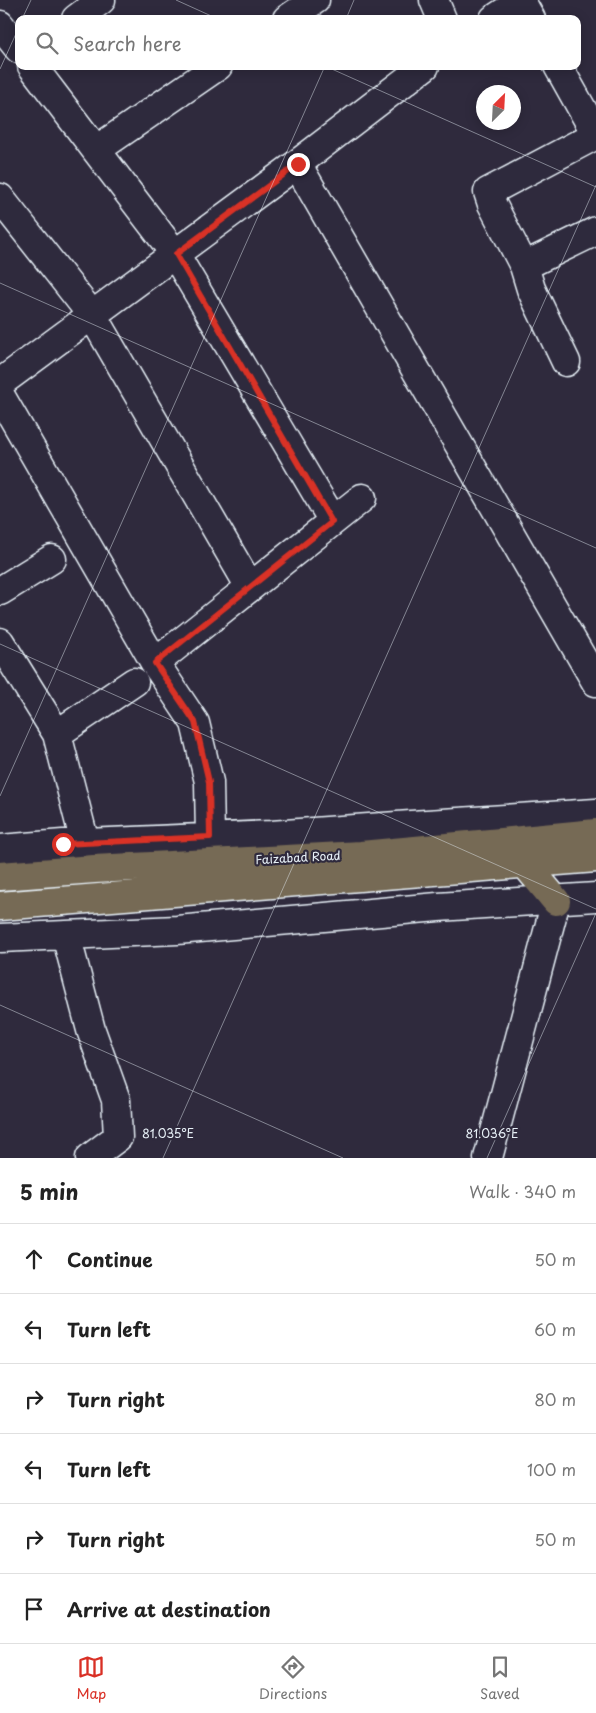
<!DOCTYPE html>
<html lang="en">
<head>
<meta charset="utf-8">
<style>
	body { margin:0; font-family:"Playpen Sans",sans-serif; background:#f6f6f6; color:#222 }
	.compass { position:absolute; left:476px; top:85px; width:45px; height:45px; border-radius:50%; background:#fff; box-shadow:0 2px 12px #0003; rotate:24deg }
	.stop { position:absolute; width:15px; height:15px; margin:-11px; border:4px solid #d93025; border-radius:50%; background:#fff }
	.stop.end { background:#d93025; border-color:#fff; box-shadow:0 1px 5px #0008 }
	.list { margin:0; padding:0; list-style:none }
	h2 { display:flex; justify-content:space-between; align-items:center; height:65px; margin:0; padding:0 20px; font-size:21px }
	h2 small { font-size:16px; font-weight:400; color:#767676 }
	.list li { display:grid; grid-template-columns:32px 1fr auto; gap:15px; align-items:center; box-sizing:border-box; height:70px; padding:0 20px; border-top:1px solid #e0e0e0 }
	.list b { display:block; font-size:19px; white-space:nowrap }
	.list em { font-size:16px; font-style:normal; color:#767676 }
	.icon { flex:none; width:28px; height:28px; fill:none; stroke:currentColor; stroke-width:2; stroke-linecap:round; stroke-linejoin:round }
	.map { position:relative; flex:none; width:596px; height:1158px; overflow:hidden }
	.search { position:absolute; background:#fff; box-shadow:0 2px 12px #0003; left:15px; right:15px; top:15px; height:55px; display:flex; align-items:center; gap:12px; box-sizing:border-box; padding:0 18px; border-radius:10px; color:#767676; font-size:19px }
	.sheet { height:485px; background:#fff }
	nav { display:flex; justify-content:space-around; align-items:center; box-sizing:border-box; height:70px; border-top:1px solid #e0e0e0; background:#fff; font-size:14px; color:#767676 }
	nav a { display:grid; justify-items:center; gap:2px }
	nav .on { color:#d93025 }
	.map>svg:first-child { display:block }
</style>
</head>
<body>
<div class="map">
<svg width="596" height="1158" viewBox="0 0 596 1158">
	<rect width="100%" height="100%" fill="#2f2a3d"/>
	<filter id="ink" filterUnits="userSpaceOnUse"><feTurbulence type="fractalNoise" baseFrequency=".02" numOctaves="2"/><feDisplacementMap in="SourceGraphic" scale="10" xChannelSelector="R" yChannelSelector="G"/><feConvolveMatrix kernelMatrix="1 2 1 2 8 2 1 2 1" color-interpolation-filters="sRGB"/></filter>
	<g filter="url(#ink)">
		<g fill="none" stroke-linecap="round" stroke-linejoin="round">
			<defs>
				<path id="minor" d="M 434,0 L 442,19
					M 76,19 L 101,0
					M 287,19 L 315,0
					M 494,19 L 521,1 L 531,19
					M 0,25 L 19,49
					M 32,66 L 175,254 L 333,521
					M 558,66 L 596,134
					M 596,135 L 488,192 L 492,204 L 524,266 L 596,231
					M 96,150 L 218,66
					M 297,164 L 596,682
					M 0,198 L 92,315 L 250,587
					M 524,266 L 531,289 L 566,362
					M 0,383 L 297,164 L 425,66
					M 0,395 L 155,663 L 195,723 L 209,782 L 210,837
					M 0,591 L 52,559
					M 0,642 L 57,734 L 85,843
					M 155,663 L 362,498
					M 57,734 L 134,682
					M 396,834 L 411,825 L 596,813
					M 0,849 L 63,844 L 271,835 L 411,825
					M 66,935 L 91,1030 L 116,1100 L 118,1137 L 90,1158
					M 0,938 L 177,930 L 438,907 L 596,897
					M 488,1158 L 556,901"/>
				<path id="highway" d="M 526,865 L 556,901
					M 0,876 L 94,869 L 361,855 L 596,833
					M 0,906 L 596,858"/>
			</defs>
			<!-- minor casing -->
			<use href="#minor" stroke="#e8f1f8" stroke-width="31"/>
			<!-- highway casing -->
			<use href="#highway" stroke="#e8f1f8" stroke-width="31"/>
			<!-- minor -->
			<use href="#minor" stroke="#2f2a3d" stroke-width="28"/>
			<!-- highway -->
			<use href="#highway" stroke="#766a54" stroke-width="28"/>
		</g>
	</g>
	<g fill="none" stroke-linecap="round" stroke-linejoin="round" filter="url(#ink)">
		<!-- route -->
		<path stroke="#d93025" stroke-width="6" d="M 63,844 L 210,837 L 209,782 L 195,722 L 155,663 L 332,522 L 176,254 L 298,164"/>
	</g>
	<!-- ticks -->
	<path fill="none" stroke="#e8f1f8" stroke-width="1" stroke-opacity="0.45" d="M 176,0 L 218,19M 22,19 L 31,0M 346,19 L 354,0M 325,66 L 596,187M 0,69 L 19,27M 0,283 L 596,548M 0,644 L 596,909M 0,796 L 325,66M 0,1005 L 343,1158M 163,1158 L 596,185M 487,1158 L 596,913"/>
	<g text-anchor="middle" stroke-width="4.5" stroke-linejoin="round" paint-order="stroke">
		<!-- street labels -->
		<g font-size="12" fill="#e8f1f8" stroke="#2f2a3d">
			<text transform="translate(298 858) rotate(-3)" y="4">Faizabad Road</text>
		</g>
	</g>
	<g font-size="12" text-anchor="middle" fill="#e8f1f8" stroke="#2f2a3d" stroke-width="4.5" stroke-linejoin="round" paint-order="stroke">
		<text x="168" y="1138">81.035°E</text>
		<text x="492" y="1138">81.036°E</text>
	</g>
</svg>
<svg class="compass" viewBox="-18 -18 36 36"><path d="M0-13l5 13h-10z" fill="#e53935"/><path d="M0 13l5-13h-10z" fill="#767676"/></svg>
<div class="stop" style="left:63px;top:844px"></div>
<div class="stop end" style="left:298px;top:164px"></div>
<div class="search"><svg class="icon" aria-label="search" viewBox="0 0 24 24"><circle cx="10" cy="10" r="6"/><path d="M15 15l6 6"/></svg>Search here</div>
</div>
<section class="sheet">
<h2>5 min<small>Walk · 340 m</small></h2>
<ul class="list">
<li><svg class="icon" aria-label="ahead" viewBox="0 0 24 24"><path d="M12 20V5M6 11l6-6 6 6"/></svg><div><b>Continue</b></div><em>50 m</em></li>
<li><svg class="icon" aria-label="left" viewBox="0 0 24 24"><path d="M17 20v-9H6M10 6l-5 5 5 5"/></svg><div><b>Turn left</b></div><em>60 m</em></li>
<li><svg class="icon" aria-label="right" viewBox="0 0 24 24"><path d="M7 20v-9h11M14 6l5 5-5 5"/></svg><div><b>Turn right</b></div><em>80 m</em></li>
<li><svg class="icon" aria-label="left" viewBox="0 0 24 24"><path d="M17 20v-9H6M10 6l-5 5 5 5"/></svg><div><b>Turn left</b></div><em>100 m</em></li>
<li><svg class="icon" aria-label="right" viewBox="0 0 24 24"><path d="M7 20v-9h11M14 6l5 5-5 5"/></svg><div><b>Turn right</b></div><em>50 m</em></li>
<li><svg class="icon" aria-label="arrive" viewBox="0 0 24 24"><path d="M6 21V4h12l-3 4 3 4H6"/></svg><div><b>Arrive at destination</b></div></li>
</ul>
</section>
<nav>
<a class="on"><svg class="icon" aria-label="map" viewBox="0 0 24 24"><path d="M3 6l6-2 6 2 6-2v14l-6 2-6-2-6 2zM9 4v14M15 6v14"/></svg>Map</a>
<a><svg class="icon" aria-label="directions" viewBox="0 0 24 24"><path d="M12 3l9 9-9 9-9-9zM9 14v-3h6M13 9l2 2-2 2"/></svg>Directions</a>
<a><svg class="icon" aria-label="saved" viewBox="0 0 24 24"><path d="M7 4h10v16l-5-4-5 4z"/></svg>Saved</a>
</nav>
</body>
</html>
